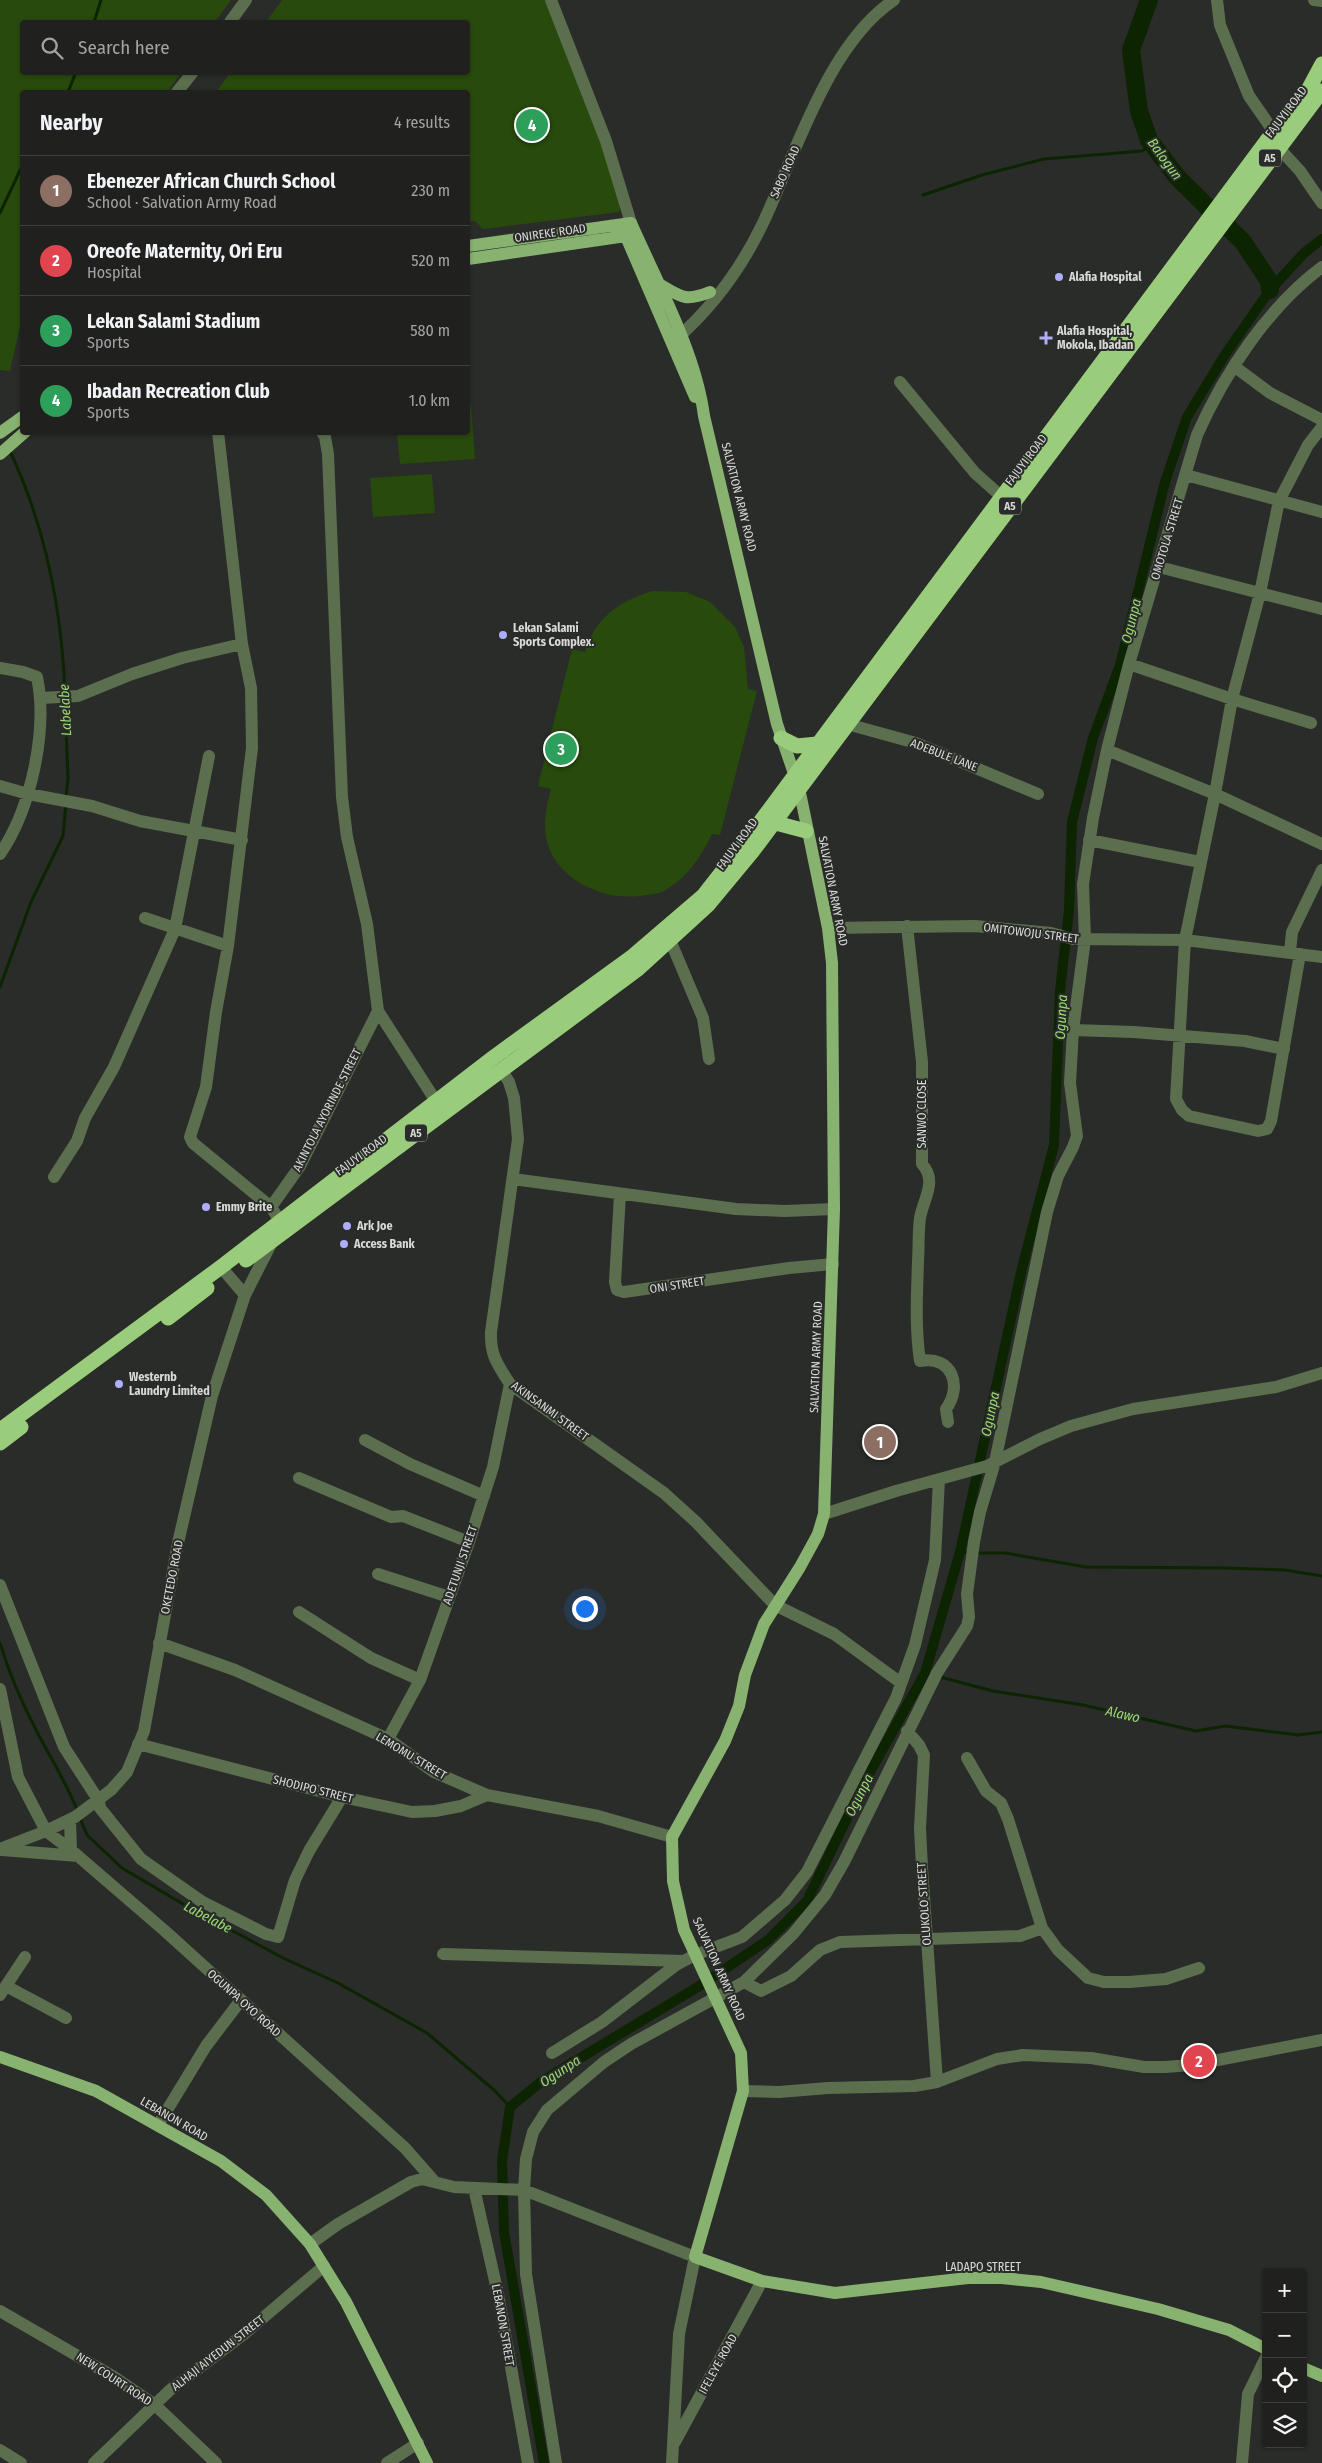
<!DOCTYPE html>
<html lang="en">
<head>
<meta charset="utf-8">
<style>
	body { margin:0; font-family:"Fira Sans Condensed",sans-serif; background:#282928; color:#f1f3f6 }
	.controls { position:absolute; right:15px; bottom:15px; display:grid; overflow:hidden; border-radius:5px; box-shadow:0 1px 4px #0004 }
	.controls button { width:45px; height:45px; display:grid; place-items:center; padding:0; border:0; border-bottom:1px solid #3d3e3d; background:#20211f; color:#f1f3f6; font:25px sans-serif }
	.you { position:absolute; left:584px; top:1608px; width:18px; height:18px; margin:-12px; border:4px solid #fff; border-radius:50%; background:#1a73e8; box-shadow:0 0 0 8px #1a73e833 }
	.badge { display:grid; place-items:center; width:32px; height:32px; border-radius:50%; background:#afaefa; color:#fff; font-size:16px; font-weight:700 }
	.pin { position:absolute; translate:-50% -50%; border:2px solid #fff; box-shadow:0 1px 5px #0006 }
	.list { margin:0; padding:0; list-style:none }
	h2 { display:flex; justify-content:space-between; align-items:center; height:65px; margin:0; padding:0 20px; font-size:21px }
	h2 small { font-size:16px; font-weight:400; color:#a2a3a4 }
	.list li { display:grid; grid-template-columns:32px 1fr auto; gap:15px; align-items:center; box-sizing:border-box; height:70px; padding:0 20px; border-top:1px solid #3d3e3d }
	.list b { display:block; font-size:19px; white-space:nowrap }
	.list p { margin:0; font-size:16px; white-space:nowrap; color:#a2a3a4 }
	.list em { font-size:16px; font-style:normal; color:#a2a3a4 }
	.icon { flex:none; width:28px; height:28px; fill:none; stroke:currentColor; stroke-width:2; stroke-linecap:round; stroke-linejoin:round }
	.map { position:relative; flex:none; width:1322px; height:2463px; overflow:hidden }
	.search { position:absolute; background:#20211f; box-shadow:0 1px 4px #0004; left:20px; top:20px; width:450px; height:55px; display:flex; align-items:center; gap:12px; box-sizing:border-box; padding:0 18px; border-radius:5px; color:#a2a3a4; font-size:19px }
	.panel { position:absolute; background:#20211f; box-shadow:0 1px 4px #0004; left:20px; top:90px; width:450px; height:345px; border-radius:5px }
	.map>svg:first-child { display:block }
</style>
</head>
<body>
<div class="map">
<svg width="1322" height="2463" viewBox="0 0 1322 2463">
	<rect width="100%" height="100%" fill="#2a2c29"/>
	<!-- green -->
	<path fill="#284a0c" d="M 0,0 L 231,0 L 215,22 L 22,22 L 22,72 L 181,73 L 167,92 L 22,92 L 22,317 L 10,371 L 0,370 Z
		M 282,0 L 549,0 L 625,199 L 619,212 L 483,229 L 475,221 L 468,221 L 468,92 L 216,92 L 230,73 L 468,72 L 468,22 L 266,22 Z
		M 468,405 L 471,405 L 475,459 L 400,464 L 397,433 L 468,432 Z
		M 432,474 L 435,513 L 373,517 L 370,478 Z
		M 652,591 L 686,592 L 710,602 L 735,627 L 744,647 L 748,689 L 757,691 L 720,835 L 712,834 C 701,857 687,878 664,891 C 659,894 652,894 646,895 C 607,903 555,881 546,838 C 543,822 547,804 551,789 L 538,786 L 572,649 L 585,652 C 596,617 618,602 652,591 Z"/>
	<g fill="none" stroke-linecap="round" stroke-linejoin="round">
		<!-- stream -->
		<path stroke="#0c2400" stroke-width="3" d="M 94,22 L 101,0
			M 68,92 L 76,72
			M 923,195 L 982,175 L 1044,159 L 1142,151 L 1152,144
			M 0,213 L 22,166
			M 9,449 C 45,525 62,611 65,695
			M 65,701 L 68,779 L 66,797
			M 0,987 L 31,902 L 63,836 L 66,803
			M 960,1552 L 971,1553
			M 977,1553 L 1005,1553 L 1086,1567 L 1224,1568 L 1285,1570 L 1322,1576
			M 0,1643 C 9,1673 21,1701 35,1728 C 49,1756 66,1781 77,1810
			M 925,1673 L 933,1676
			M 940,1677 L 993,1691 L 1083,1705 L 1196,1731 L 1225,1726 L 1298,1735 L 1322,1732
			M 80,1818 L 87,1835 L 122,1868 L 183,1904 L 283,1958 L 338,1983 L 427,2033 L 494,2090 L 510,2107"/>
		<!-- canal -->
		<path stroke="#0c2400" stroke-width="10" d="M 544,2463 L 504,2232 L 502,2161 L 510,2107 L 542,2081 L 701,1985 L 768,1940 L 807,1901 L 864,1783 L 925,1673 L 960,1552 L 1022,1268 L 1054,1145 L 1060,991 L 1069,910 L 1072,822 L 1093,738 L 1120,665 L 1165,482 L 1187,417 L 1226,353 L 1270,290 L 1304,253 L 1322,239"/>
		<!-- river -->
		<path stroke="#0c2400" stroke-width="18" d="M 1149,0 L 1131,50 L 1139,111 L 1149,140 L 1178,178 L 1243,242 L 1269,281 L 1270,290"/>
		<!-- minor -->
		<path stroke="#5b6f4f" stroke-width="12" d="M 551,0 L 606,141 L 631,223
			M 1217,0 L 1220,25 L 1249,96 L 1274,132
			M 1314,0 L 1322,1
			M 230,22 L 246,0
			M 177,92 L 193,72
			M 1278,147 L 1300,171 L 1322,203
			M 674,341 C 711,309 742,267 763,223 C 796,153 828,44 894,0
			M 1235,367 L 1270,393 L 1322,420
			M 900,382 L 975,473 L 1002,497
			M 218,432 L 242,644 L 251,688 L 252,748 L 228,946 L 216,1012 L 206,1087 L 190,1137 L 193,1143 L 271,1207 L 280,1221
			M 322,432 L 325,437 L 328,454 L 342,797 L 347,837 L 367,924 L 378,1011 L 441,1109
			M 1186,475 L 1322,512
			M 1159,567 L 1322,609
			M 1129,664 L 1232,699 L 1311,723
			M 0,668 L 23,672 L 37,677 C 48,730 31,809 0,854
			M 41,698 L 78,696 L 132,674 L 182,658 L 242,644
			M 847,724 L 916,743 L 1038,794
			M 1107,750 L 1215,794 L 1322,844
			M 0,786 L 28,794 L 92,806 L 140,821 L 242,840
			M 1089,840 L 1200,862
			M 145,918 L 228,946
			M 907,926 L 922,1062 L 922,1164 C 938,1181 923,1200 920,1218 C 918,1232 919,1247 918,1261 C 917,1295 915,1327 920,1361 C 952,1355 963,1386 946,1409 L 948,1422
			M 828,928 L 975,926 L 1051,933 L 1073,939 L 1185,940 L 1322,957
			M 670,940 L 703,1018 L 709,1059
			M 1290,952 L 1292,932 L 1322,870
			M 1300,954 L 1271,1121 L 1267,1129 L 1258,1131 L 1189,1116 L 1182,1110 L 1176,1099 L 1185,940 L 1215,794 L 1232,699 L 1260,593 L 1279,501 L 1308,445 L 1322,427
			M 1073,1030 L 1134,1032 L 1245,1041 L 1284,1049
			M 497,1062 L 509,1082 L 514,1098 L 518,1139 L 491,1332 C 490,1356 498,1365 510,1384 L 664,1493 L 696,1522 L 775,1605 L 834,1634 L 901,1683
			M 54,1177 L 77,1141 L 85,1118 L 114,1067 L 175,929 L 209,756
			M 513,1179 L 736,1209 L 785,1211 L 834,1209
			M 620,1194 L 615,1282 L 617,1290 L 624,1292 L 638,1290 L 789,1268 L 833,1264
			M 271,1207 L 300,1166 L 378,1011
			M 221,1267 L 245,1295
			M 365,1440 L 410,1464 L 484,1496
			M 299,1478 L 391,1517 L 403,1516 L 469,1542
			M 824,1514 L 896,1491 L 987,1466 L 1040,1439 L 1071,1426 L 1133,1409 L 1276,1387 L 1322,1373
			M 378,1574 L 449,1597
			M 0,1585 L 64,1747 L 99,1801 L 100,1808 L 141,1859 L 201,1901 L 266,1934 L 278,1937 L 295,1880 L 309,1851 L 342,1797
			M 299,1612 L 371,1658 L 420,1680
			M 159,1643 L 235,1670 L 388,1739 L 434,1772 L 487,1795 L 598,1816 L 672,1837
			M 0,1689 L 18,1777 L 46,1831 L 71,1850 L 165,1931 L 405,2148 L 434,2181
			M 907,1731 L 919,1745 L 924,1755 L 920,1828 L 922,1868 L 937,2082
			M 388,1739 L 420,1680 L 469,1542 L 493,1467 L 510,1384
			M 138,1744 L 342,1797 L 412,1812 L 435,1811 L 461,1806 L 487,1795
			M 967,1758 L 986,1791 L 1001,1803 L 1008,1819 L 1042,1928 L 1058,1950 L 1088,1978 L 1104,1982 L 1129,1982 L 1166,1979 L 1199,1968
			M 70,1820 L 71,1850
			M 0,1849 L 46,1831 L 75,1817 L 111,1790 L 127,1772 L 144,1731 L 178,1543 L 212,1396 L 245,1295 L 272,1242
			M 2,1850 L 78,1856
			M 443,1954 L 684,1961
			M 744,1982 L 761,1991 L 791,1976 L 820,1950 L 840,1942 L 1020,1936 L 1042,1928
			M 6,1986 L 66,2018
			M 0,1995 L 25,1957
			M 552,2053 L 602,2022 L 676,1965 L 695,1955 L 742,1937 L 785,1900 L 807,1872 L 896,1698 L 915,1645 L 935,1560 L 939,1479
			M 743,2091 L 779,2092 L 828,2088 L 914,2086 L 937,2082 L 997,2059 L 1023,2055 L 1091,2058 L 1144,2067 L 1165,2067 L 1192,2065 L 1322,2040
			M 158,2125 L 206,2046 L 241,2000
			M 474,2188 L 498,2294 L 528,2463
			M 310,2244 L 338,2224 L 411,2182 L 422,2179 L 454,2187 L 524,2190 L 695,2257 L 679,2334 L 672,2463
			M 0,2311 L 114,2377 L 155,2405 L 216,2463
			M 675,2442 L 762,2281
			M 0,2450 L 21,2463
			M 94,2463 L 170,2390 L 244,2334 L 324,2266
			M 387,2463 L 418,2443
			M 556,2463 L 526,2274 L 524,2190 L 526,2159 L 533,2132 L 547,2110 L 604,2062 L 631,2044 L 744,1982 L 793,1934 L 825,1895 L 844,1862 L 937,1673 L 967,1626 L 969,1617 L 967,1594 L 974,1542 L 980,1512 L 995,1462 L 1047,1212 L 1058,1176 L 1073,1147 L 1077,1136 L 1070,1083 L 1073,1030 L 1085,939 L 1083,884 L 1093,818 L 1107,750 L 1129,664 L 1197,435 C 1224,374 1268,307 1322,267
			M 1242,2463 L 1248,2394 L 1266,2357"/>
		<!-- major -->
		<path stroke="#88b26f" stroke-width="12" d="M 621,225 L 695,397
			M 468,246 L 631,223 C 657,282 696,353 704,416 L 777,724 L 799,788 L 828,928 L 832,963 L 834,1209 L 824,1514 L 818,1534 L 800,1567 L 764,1624 L 745,1675 L 739,1706 L 725,1741 L 672,1837 L 673,1881 L 684,1930 L 741,2053 L 743,2091 L 695,2257 L 762,2281 L 835,2293 L 968,2278 L 1002,2278 L 1041,2282 L 1158,2309 L 1229,2330 L 1266,2349
			M 468,259 L 633,235
			M 659,284 C 681,297 685,302 710,292
			M 0,433 L 22,417
			M 0,454 L 25,432
			M 0,2057 L 96,2091 L 221,2161 L 266,2195 L 310,2244 L 346,2302 L 427,2463
			M 1303,2368 L 1322,2376"/>
		<!-- highway -->
		<path stroke="#9acd7b" stroke-width="15" d="M 781,738 L 797,746 L 817,744
			M 772,822 L 806,831
			M 246,1260 L 638,969 L 708,905 L 752,852 L 1322,91
			M 168,1318 L 207,1288
			M 0,1430 L 221,1267 L 494,1057 L 633,956 L 703,896 L 746,841 L 1268,139 L 1307,92 L 1322,64
			M 0,1443 L 21,1427"/>
	</g>
	<!-- markers -->
	<g fill="#afaefa" stroke="#2a2c29" stroke-width="2">
		<circle cx="1059" cy="277" r="5"/>
		<path d="M1043.5 330.5h5v5h5v5h-5v5h-5v-5h-5v-5h5z"/>
		<circle cx="503" cy="635" r="5"/>
		<circle cx="206" cy="1207" r="5"/>
		<circle cx="347" cy="1226" r="5"/>
		<circle cx="344" cy="1244" r="5"/>
		<circle cx="119" cy="1384" r="5"/>
	</g>
	<g text-anchor="middle" stroke-width="4" stroke-linejoin="round" paint-order="stroke">
		<!-- shield labels -->
		<g fill="#2a2c29" stroke="#a4a6a4" stroke-width="1">
			<rect x="1259" y="149.5" width="22" height="17" rx="4"/>
			<rect x="999" y="497.5" width="22" height="17" rx="4"/>
			<rect x="405" y="1124.5" width="22" height="17" rx="4"/>
		</g>
		<g font-size="11" font-weight="bold" fill="#d9dad8">
			<text x="1270" y="162">A5</text>
			<text x="1010" y="510">A5</text>
			<text x="416" y="1137">A5</text>
		</g>
		<!-- street labels -->
		<g font-size="12" fill="#d9dad8" stroke="#2a2c29">
			<text transform="translate(1286 112) rotate(-53)" y="4">FAJUYI ROAD</text>
			<text transform="translate(785 172) rotate(-66)" y="4">SABO ROAD</text>
			<text transform="translate(550 233) rotate(-8)" y="4">ONIREKE ROAD</text>
			<text transform="translate(1026 460) rotate(-53)" y="4">FAJUYI ROAD</text>
			<text transform="translate(739 497) rotate(76)" y="4">SALVATION ARMY ROAD</text>
			<text transform="translate(1167 539) rotate(-73)" y="4">OMOTOLA STREET</text>
			<text transform="translate(944 755) rotate(21)" y="4">ADEBULE LANE</text>
			<text transform="translate(737 844) rotate(-54)" y="4">FAJUYI ROAD</text>
			<text transform="translate(833 891) rotate(79)" y="4">SALVATION ARMY ROAD</text>
			<text transform="translate(1031 933) rotate(7)" y="4">OMITOWOJU STREET</text>
			<text transform="translate(327 1110) rotate(-63)" y="4">AKINTOLA AYORINDE STREET</text>
			<text transform="translate(922 1114) rotate(-90)" y="4">SANWO CLOSE</text>
			<text transform="translate(361 1155) rotate(-36)" y="4">FAJUYI ROAD</text>
			<text transform="translate(677 1285) rotate(-9)" y="4">ONI STREET</text>
			<text transform="translate(816 1357) rotate(-88)" y="4">SALVATION ARMY ROAD</text>
			<text transform="translate(550 1411) rotate(36)" y="4">AKINSANMI STREET</text>
			<text transform="translate(460 1565) rotate(-71)" y="4">ADETUNJI STREET</text>
			<text transform="translate(172 1577) rotate(-79)" y="4">OKETEDO ROAD</text>
			<text transform="translate(411 1756) rotate(31)" y="4">LEMOMU STREET</text>
			<text transform="translate(313 1789) rotate(14)" y="4">SHODIPO STREET</text>
			<text transform="translate(924 1904) rotate(-94)" y="4">OLUKOLO STREET</text>
			<text transform="translate(719 1969) rotate(66)" y="4">SALVATION ARMY ROAD</text>
			<text transform="translate(244 2003) rotate(42)" y="4">OGUNPA OYO ROAD</text>
			<text transform="translate(174 2119) rotate(30)" y="4">LEBANON ROAD</text>
			<text x="983" y="2271">LADAPO STREET</text>
			<text transform="translate(503 2325) rotate(80)" y="4">LEBANON STREET</text>
			<text transform="translate(218 2353) rotate(-38)" y="4">ALHAJI AIYEDUN STREET</text>
			<text transform="translate(718 2364) rotate(-61)" y="4">IFELEYE ROAD</text>
			<text transform="translate(114 2379) rotate(33)" y="4">NEW COURT ROAD</text>
		</g>
		<!-- poi labels -->
		<g font-size="12" font-weight="bold" fill="#d9dad8" stroke="#2a2c29" text-anchor="start">
			<text x="1069" y="281">Alafia Hospital</text>
			<text x="1057" y="335">Alafia Hospital,<tspan x="1057" dy="14">Mokola, Ibadan</tspan></text>
			<text x="513" y="632">Lekan Salami<tspan x="513" dy="14">Sports Complex.</tspan></text>
			<text x="216" y="1211">Emmy Brite</text>
			<text x="357" y="1230">Ark Joe</text>
			<text x="354" y="1248">Access Bank</text>
			<text x="129" y="1381">Westernb<tspan x="129" dy="14">Laundry Limited</tspan></text>
		</g>
		<!-- water labels -->
		<g font-size="14" font-style="italic" fill="#9ada71" stroke="#2a2c29">
			<text transform="translate(1165 159) rotate(54)" y="5">Balogun</text>
			<text transform="translate(1131 621) rotate(-76)" y="5">Ogunpa</text>
			<text transform="translate(65 710) rotate(-93)" y="5">Labelabe</text>
			<text transform="translate(1061 1017) rotate(-87)" y="5">Ogunpa</text>
			<text transform="translate(990 1414) rotate(-78)" y="5">Ogunpa</text>
			<text transform="translate(1123 1714) rotate(13)" y="5">Alawo</text>
			<text transform="translate(859 1795) rotate(-63)" y="5">Ogunpa</text>
			<text transform="translate(208 1917) rotate(28)" y="5">Labelabe</text>
			<text transform="translate(560 2071) rotate(-33)" y="5">Ogunpa</text>
		</g>
	</g>
</svg>
<div class="controls">
<button>+</button>
<button>−</button>
<button><svg class="icon" aria-label="locate" viewBox="0 0 24 24"><circle cx="12" cy="12" r="6"/><path d="M12 2v4M12 18v4M2 12h4M18 12h4"/></svg></button>
<button><svg class="icon" aria-label="layers" viewBox="0 0 24 24"><path d="M12 4l9 5-9 5-9-5zM3 14l9 5 9-5"/></svg></button>
</div>
<div class="you"></div>
<div class="pin badge" style="left:880px;top:1442px;background:#8d6e63">1</div>
<div class="pin badge" style="left:1199px;top:2061px;background:#e0444e">2</div>
<div class="pin badge" style="left:561px;top:749px;background:#2e9e5b">3</div>
<div class="pin badge" style="left:532px;top:125px;background:#2e9e5b">4</div>
<div class="search"><svg class="icon" aria-label="search" viewBox="0 0 24 24"><circle cx="10" cy="10" r="6"/><path d="M15 15l6 6"/></svg>Search here</div>
<section class="panel">
<h2>Nearby<small>4 results</small></h2>
<ul class="list">
<li><span class="badge" style="background:#8d6e63">1</span><div><b>Ebenezer African Church School</b><p>School · Salvation Army Road</p></div><em>230 m</em></li>
<li><span class="badge" style="background:#e0444e">2</span><div><b>Oreofe Maternity, Ori Eru</b><p>Hospital</p></div><em>520 m</em></li>
<li><span class="badge" style="background:#2e9e5b">3</span><div><b>Lekan Salami Stadium</b><p>Sports</p></div><em>580 m</em></li>
<li><span class="badge" style="background:#2e9e5b">4</span><div><b>Ibadan Recreation Club</b><p>Sports</p></div><em>1.0 km</em></li>
</ul>
</section>
</div>
</body>
</html>
